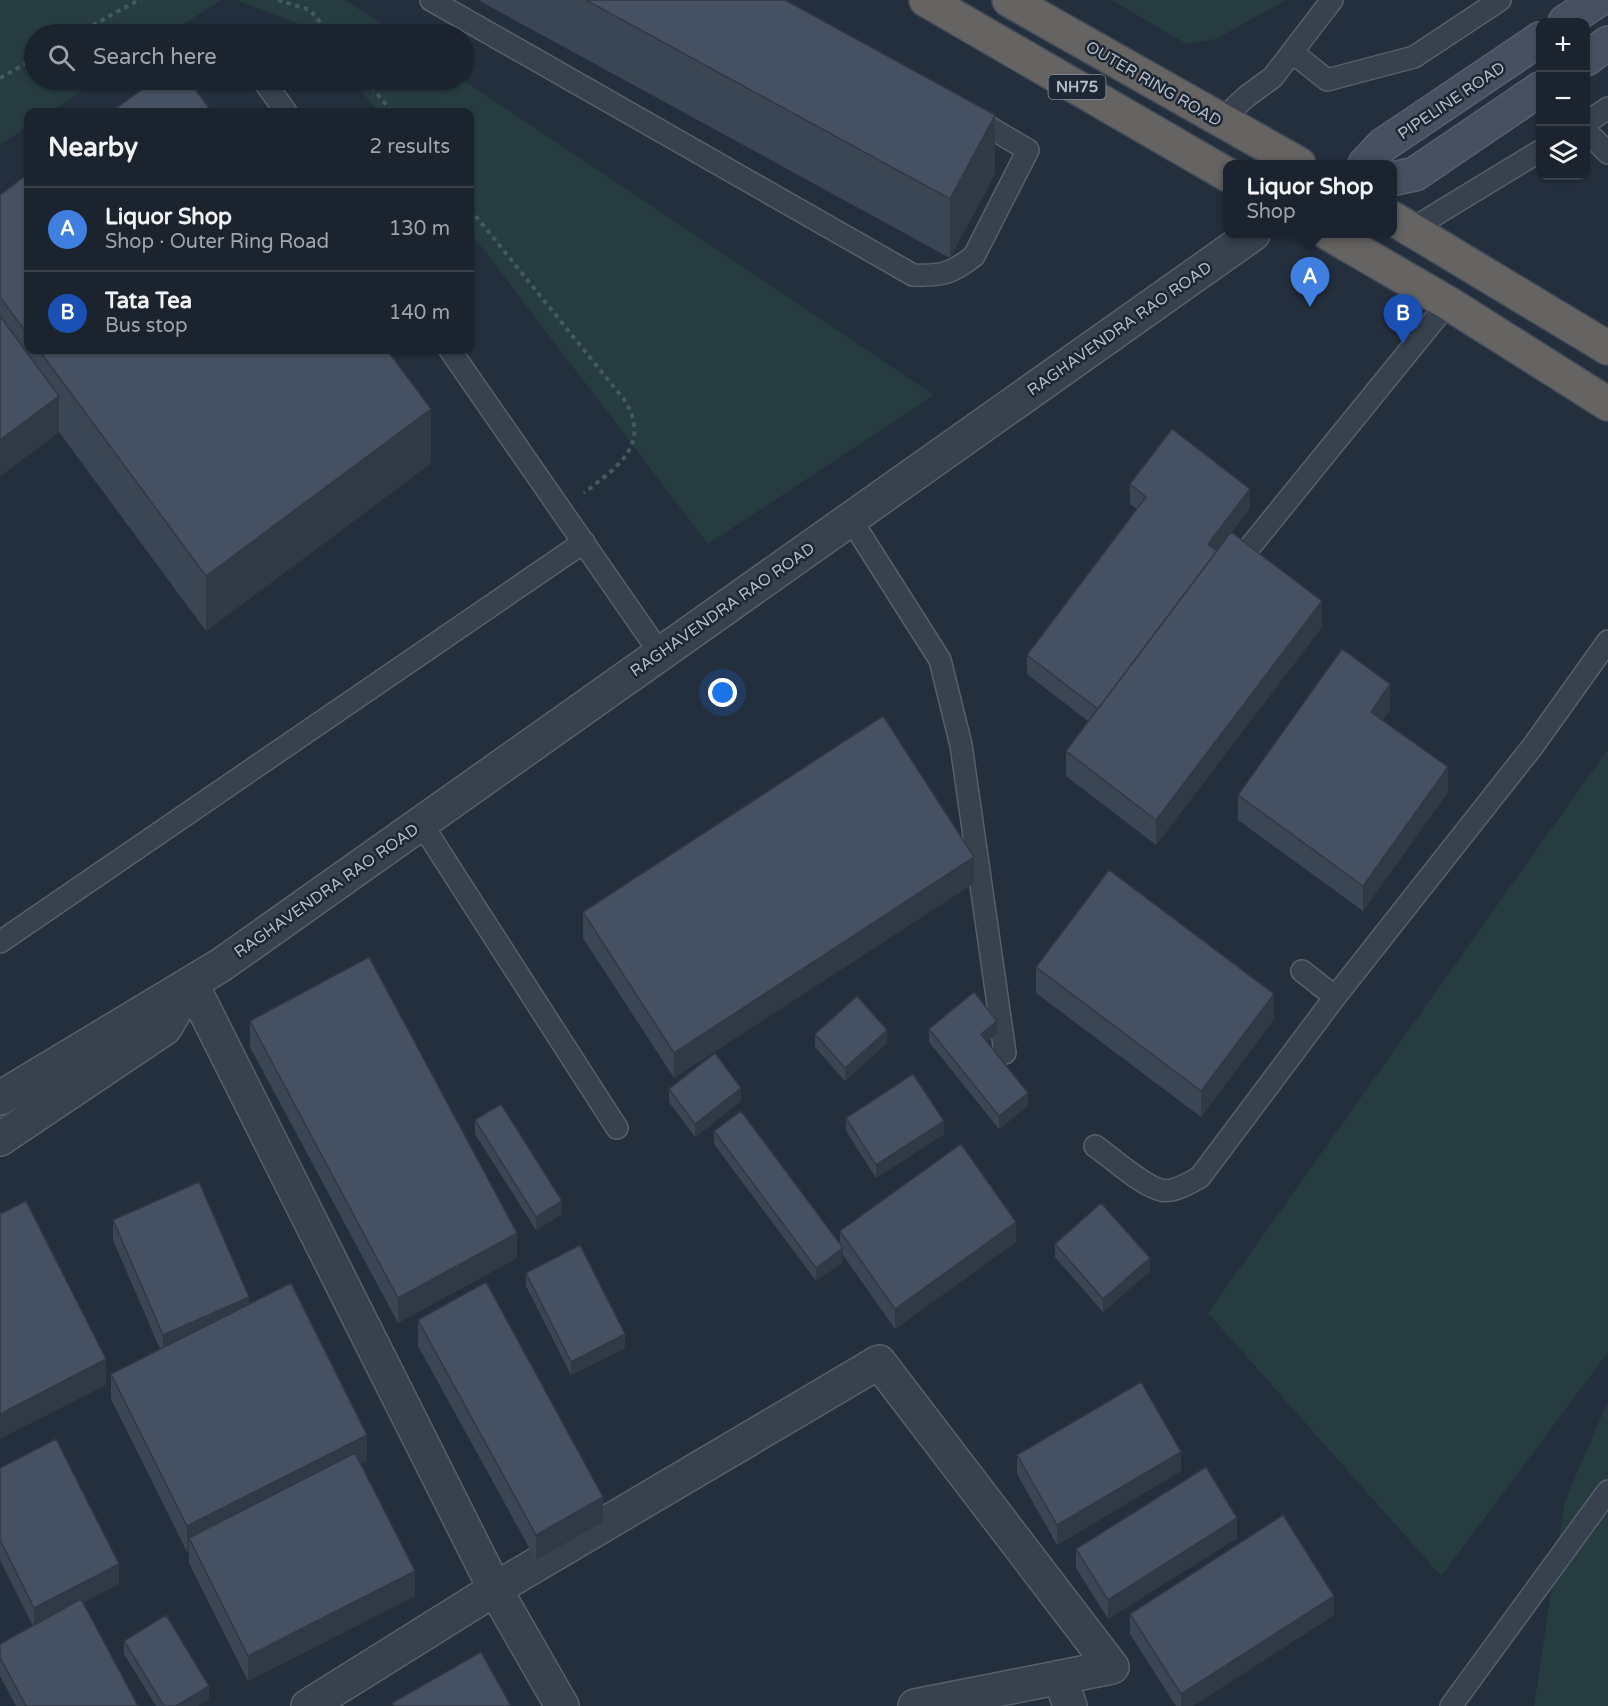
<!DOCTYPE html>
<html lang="en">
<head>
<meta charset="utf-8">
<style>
	body { margin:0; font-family:"Varela Round",sans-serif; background:#242b36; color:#f1f3f6 }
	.controls { position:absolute; right:18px; top:18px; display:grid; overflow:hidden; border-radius:12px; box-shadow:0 2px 4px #0004 }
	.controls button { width:54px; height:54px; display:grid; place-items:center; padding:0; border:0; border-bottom:2px solid #39404a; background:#1b232e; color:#f1f3f6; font:30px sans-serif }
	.you { position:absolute; left:723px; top:693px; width:21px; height:21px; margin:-15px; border:4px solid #fff; border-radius:50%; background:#1a73e8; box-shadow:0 0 0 9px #1a73e833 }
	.badge { display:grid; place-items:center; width:39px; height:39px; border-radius:50%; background:#db2777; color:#fff; font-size:20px; font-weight:700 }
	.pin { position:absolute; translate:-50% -50px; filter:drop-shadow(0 2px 3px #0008) }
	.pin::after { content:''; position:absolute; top:32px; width:21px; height:18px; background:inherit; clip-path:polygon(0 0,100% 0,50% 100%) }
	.popup { position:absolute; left:1223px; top:160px; width:174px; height:78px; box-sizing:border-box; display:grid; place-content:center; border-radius:12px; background:#1b232e; filter:drop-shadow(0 2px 4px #0005); font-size:20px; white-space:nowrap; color:#a0a4aa }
	.popup b { font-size:22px; color:#f1f3f6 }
	.popup::after { content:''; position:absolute; left:50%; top:100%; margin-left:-12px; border:12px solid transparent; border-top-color:#1b232e }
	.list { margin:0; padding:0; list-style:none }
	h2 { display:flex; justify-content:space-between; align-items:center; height:78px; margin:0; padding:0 24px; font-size:26px }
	h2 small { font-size:20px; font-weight:400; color:#a0a4aa }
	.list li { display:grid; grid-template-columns:39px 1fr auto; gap:18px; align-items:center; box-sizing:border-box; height:84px; padding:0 24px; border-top:2px solid #39404a }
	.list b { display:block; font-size:22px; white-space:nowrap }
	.list p { margin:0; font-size:20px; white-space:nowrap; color:#a0a4aa }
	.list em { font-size:20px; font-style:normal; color:#a0a4aa }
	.icon { flex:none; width:33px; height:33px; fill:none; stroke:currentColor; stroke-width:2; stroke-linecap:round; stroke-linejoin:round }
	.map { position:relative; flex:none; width:1608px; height:1706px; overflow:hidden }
	.search { position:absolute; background:#1b232e; box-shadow:0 2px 4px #0004; left:24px; top:24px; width:450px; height:66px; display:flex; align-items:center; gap:15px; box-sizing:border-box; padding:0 21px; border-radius:33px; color:#a0a4aa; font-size:22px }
	.panel { position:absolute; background:#1b232e; box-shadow:0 2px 4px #0004; left:24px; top:108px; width:450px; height:246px; border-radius:12px }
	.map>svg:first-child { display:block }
</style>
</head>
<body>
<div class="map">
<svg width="1608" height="1706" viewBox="0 0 1608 1706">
	<rect width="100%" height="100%" fill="#242f3e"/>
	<!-- green -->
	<path fill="#263c3f" d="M 0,0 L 221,0 L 168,34 L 34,34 L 34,80 L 99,80 L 49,112 L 28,112 L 28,126 L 0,145 Z
		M 236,0 L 345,0 L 396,34 L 318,34 L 315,30 Z
		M 1111,0 L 1286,0 L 1216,39 L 1187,44 Z
		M 353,80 L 463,80 L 934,395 L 708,544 L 470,232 L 470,112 L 378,112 Z
		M 1608,749 L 1608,1352 L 1441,1576 L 1208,1313 Z
		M 1608,1401 L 1608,1706 L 1534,1706 L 1565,1501 Z"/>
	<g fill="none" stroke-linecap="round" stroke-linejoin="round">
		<defs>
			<path id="service" d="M 431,0 L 913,275 C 942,276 951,274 974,256 L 1028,150 L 972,117
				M 1292,52 L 1327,80 L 1414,57 L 1500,0
				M 263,80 L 286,112
				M 1220,121 L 1246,97 L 1273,77 L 1332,0
				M 1586,123 L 1608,108
				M 1586,131 L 1608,153
				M 1412,229 L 1540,151
				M 450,350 L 660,653
				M 850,518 L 940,660 L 961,745 L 1005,1053
				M 1249,548 L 1448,303
				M 421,823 L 617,1128
				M 0,942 L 584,542
				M 1302,971 L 1335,997
				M 1095,1146 C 1111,1157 1144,1187 1161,1190 C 1173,1193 1190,1183 1200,1177 L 1335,997 L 1533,746 L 1608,641
				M 1451,1706 L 1608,1491"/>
			<path id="minor" d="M 191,983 L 495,1589 L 308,1706
				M 0,1098 L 221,965 L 1253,234
				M 0,1139 L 165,1028 L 189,987
				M 1060,1677 L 1070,1706
				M 562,1706 L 495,1589 L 879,1362 L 1112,1667 L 915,1706"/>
			<path id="secondary" d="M 1565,22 L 1598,0
				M 1586,59 L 1608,43
				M 1365,164 L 1383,145 L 1540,39
				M 1392,179 L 1415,174 L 1540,89"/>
			<path id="trunk" d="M 926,0 L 1228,175
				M 1009,0 L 1299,164
				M 1392,218 L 1608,348
				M 1329,234 L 1448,303 L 1608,404"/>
		</defs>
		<!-- service casing -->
		<use href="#service" stroke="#565f6c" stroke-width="24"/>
		<!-- minor casing -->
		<use href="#minor" stroke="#565f6c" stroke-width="36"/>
		<!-- secondary casing -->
		<use href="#secondary" stroke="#565f6c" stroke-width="36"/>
		<!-- trunk casing -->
		<use href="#trunk" stroke="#434c59" stroke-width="36"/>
		<!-- path -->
		<path stroke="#44595c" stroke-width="4" stroke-dasharray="4.5 4.5" stroke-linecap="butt" d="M 278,0 L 310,10 L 330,34
			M 77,34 L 135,2 L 141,0
			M 0,78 L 34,59
			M 366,80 L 392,112
			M 470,209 L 626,402 C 651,447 615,468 584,493"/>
		<!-- service -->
		<use href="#service" stroke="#38414e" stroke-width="21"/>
		<!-- minor -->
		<use href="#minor" stroke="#38414e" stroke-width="33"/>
		<!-- secondary -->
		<use href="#secondary" stroke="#465061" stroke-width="33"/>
		<!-- trunk -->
		<use href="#trunk" stroke="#656462" stroke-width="33"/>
	</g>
	<!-- wall -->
	<path fill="#3b4654" d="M 478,0 L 785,0 L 995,174 L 950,258 Z
		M 28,174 L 28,350 L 387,350 L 431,463 L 206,631 L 59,432 L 0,476 L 0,195 Z
		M 1130,484 L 1250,508 L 1232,532 L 1322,627 L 1156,845 L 1066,776 L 1066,751 L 1088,721 L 1027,674 L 1027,655 L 1137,509 L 1130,504 Z
		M 1390,710 L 1383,720 L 1448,792 L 1363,911 L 1238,820 L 1238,795 Z
		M 974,883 L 674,1078 L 583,938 L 583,912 Z
		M 1036,967 L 1274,1019 L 1201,1117 L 1036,993 Z
		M 250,1021 L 517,1258 L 398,1323 L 250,1047 Z
		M 929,1029 L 997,1034 L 987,1042 L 1028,1106 L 999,1129 L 929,1042 Z
		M 815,1034 L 887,1043 L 845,1081 L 815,1047 Z
		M 669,1089 L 741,1101 L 695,1137 L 669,1102 Z
		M 846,1118 L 944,1134 L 876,1178 L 846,1131 Z
		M 475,1120 L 562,1214 L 536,1230 L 475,1134 Z
		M 714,1131 L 840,1244 L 840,1231 L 1016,1242 L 895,1329 L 843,1255 L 843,1262 L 816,1281 L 714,1144 Z
		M 113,1220 L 249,1304 L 367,1461 L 360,1464 L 415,1596 L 248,1681 L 189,1563 L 189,1551 L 187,1552 L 111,1399 L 111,1374 L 160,1349 L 113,1240 Z
		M 1055,1244 L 1150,1271 L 1103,1312 L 1055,1257 Z
		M 526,1273 L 625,1348 L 571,1375 L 526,1286 Z
		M 418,1320 L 603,1522 L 536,1560 L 418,1346 Z
		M 1017,1455 L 1181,1471 L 1057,1545 L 1017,1474 Z
		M 0,1468 L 119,1584 L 83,1602 L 138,1706 L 16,1706 L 0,1676 L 0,1644 L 33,1626 L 0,1560 Z
		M 1237,1538 L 1108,1619 L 1076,1568 L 1076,1549 Z
		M 1130,1614 L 1334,1615 L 1193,1706 L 1176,1706 L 1130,1634 Z
		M 124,1641 L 209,1699 L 198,1706 L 156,1706 L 124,1654 Z"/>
	<!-- shaded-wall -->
	<path fill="#303945" d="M 995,115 L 995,174 L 950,258 L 950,199 Z
		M 59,396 L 59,432 L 0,476 L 0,440 Z
		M 431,409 L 431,463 L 206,631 L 206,576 Z
		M 1250,489 L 1250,508 L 1208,563 L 1208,544 Z
		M 1322,601 L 1322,627 L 1156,845 L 1156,820 Z
		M 1390,684 L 1390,710 L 1371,737 L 1371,712 Z
		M 1448,767 L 1448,792 L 1363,911 L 1363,886 Z
		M 974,857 L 974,883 L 674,1078 L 674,1053 Z
		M 1274,994 L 1274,1019 L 1201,1117 L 1201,1091 Z
		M 997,1021 L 997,1034 L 981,1047 L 981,1034 Z
		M 887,1030 L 887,1043 L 845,1081 L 845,1068 Z
		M 741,1088 L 741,1101 L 695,1137 L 695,1124 Z
		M 1028,1093 L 1028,1106 L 999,1129 L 999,1116 Z
		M 944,1121 L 944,1134 L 876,1178 L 876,1165 Z
		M 562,1201 L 562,1214 L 536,1230 L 536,1217 Z
		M 1016,1222 L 1016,1242 L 895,1329 L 895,1309 Z
		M 517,1233 L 517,1258 L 398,1323 L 398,1298 Z
		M 843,1248 L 843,1262 L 816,1281 L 816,1268 Z
		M 1150,1258 L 1150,1271 L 1103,1312 L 1103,1299 Z
		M 249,1297 L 249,1316 L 163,1354 L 163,1335 Z
		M 625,1334 L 625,1348 L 571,1375 L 571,1362 Z
		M 106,1359 L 106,1385 L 0,1439 L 0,1414 Z
		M 367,1435 L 367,1461 L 194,1548 L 189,1538 L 189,1551 L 187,1552 L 187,1526 Z
		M 1181,1452 L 1181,1471 L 1057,1545 L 1057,1525 Z
		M 603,1497 L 603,1522 L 536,1560 L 536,1535 Z
		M 1237,1518 L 1237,1538 L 1108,1619 L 1108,1600 Z
		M 119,1564 L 119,1584 L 34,1628 L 34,1608 Z
		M 415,1571 L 415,1596 L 248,1681 L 248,1656 Z
		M 1334,1596 L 1334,1615 L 1193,1706 L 1181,1706 L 1181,1694 Z
		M 209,1686 L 209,1699 L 198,1706 L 176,1706 Z"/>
	<!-- building -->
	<path fill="#455162" stroke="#303945" stroke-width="1.5" d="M 586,0 L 785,0 L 995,115 L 950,199 Z
		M 155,80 L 188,80 L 212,112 L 111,112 Z
		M 28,174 L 28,335 L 0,297 L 0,195 Z
		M 0,316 L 59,396 L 0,440 Z
		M 39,350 L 387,350 L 431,409 L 206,576 Z
		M 1172,429 L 1250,489 L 1208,544 L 1217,551 L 1098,709 L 1027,655 L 1146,497 L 1130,484 Z
		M 1231,532 L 1322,601 L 1156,820 L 1066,751 Z
		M 1342,649 L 1390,684 L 1371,712 L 1448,767 L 1363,886 L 1238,795 Z
		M 883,716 L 974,857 L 674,1053 L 583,912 Z
		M 1109,870 L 1274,994 L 1201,1091 L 1036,967 Z
		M 369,957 L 517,1233 L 398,1298 L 250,1021 Z
		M 974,992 L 997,1021 L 981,1034 L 1028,1093 L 999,1116 L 929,1029 Z
		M 857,996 L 887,1030 L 845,1068 L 815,1034 Z
		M 715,1053 L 741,1088 L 695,1124 L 669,1089 Z
		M 913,1074 L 944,1121 L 876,1165 L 846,1118 Z
		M 501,1104 L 562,1201 L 536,1217 L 475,1120 Z
		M 741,1111 L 843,1248 L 816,1268 L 714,1131 Z
		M 961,1144 L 1016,1222 L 895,1309 L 840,1231 Z
		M 199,1182 L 249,1297 L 163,1335 L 113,1220 Z
		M 26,1201 L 106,1359 L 0,1414 L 0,1214 Z
		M 1101,1203 L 1150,1258 L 1103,1299 L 1055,1244 Z
		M 580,1245 L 625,1334 L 571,1362 L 526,1273 Z
		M 486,1282 L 603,1497 L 536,1535 L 418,1320 Z
		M 291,1283 L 367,1435 L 187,1526 L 111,1374 Z
		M 1141,1382 L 1181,1452 L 1057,1525 L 1017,1455 Z
		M 56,1439 L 119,1564 L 34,1608 L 0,1540 L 0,1468 Z
		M 355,1453 L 415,1571 L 248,1656 L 189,1538 Z
		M 1206,1467 L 1237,1518 L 1108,1600 L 1076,1549 Z
		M 1283,1515 L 1334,1596 L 1181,1694 L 1130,1614 Z
		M 81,1599 L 138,1706 L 26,1706 L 0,1657 L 0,1644 Z
		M 166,1615 L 209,1686 L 176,1706 L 164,1706 L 124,1641 Z
		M 481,1652 L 511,1706 L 394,1706 L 392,1703 Z"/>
	<g text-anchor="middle" stroke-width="5" stroke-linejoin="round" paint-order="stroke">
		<!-- shield labels -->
		<rect fill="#1d2633" stroke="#878f9c" stroke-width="1.5" x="1048.5" y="75" width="57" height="24" rx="4.5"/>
		<g font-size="15" font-weight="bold" fill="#b4bcc9">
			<text x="1077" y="92">NH75</text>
		</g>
		<!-- street labels -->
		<g font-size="16" fill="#b4bcc9" stroke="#1d2633">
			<text transform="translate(1154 83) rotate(30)" y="6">OUTER RING ROAD</text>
			<text transform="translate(1451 100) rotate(-34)" y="6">PIPELINE ROAD</text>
			<text transform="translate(1119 328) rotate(-35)" y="6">RAGHAVENDRA RAO ROAD</text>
			<text transform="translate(722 609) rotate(-35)" y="6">RAGHAVENDRA RAO ROAD</text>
			<text transform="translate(326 890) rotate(-35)" y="6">RAGHAVENDRA RAO ROAD</text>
		</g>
	</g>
</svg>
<div class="controls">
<button>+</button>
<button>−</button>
<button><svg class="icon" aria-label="layers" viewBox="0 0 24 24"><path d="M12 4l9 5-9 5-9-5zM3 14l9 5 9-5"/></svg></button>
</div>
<div class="you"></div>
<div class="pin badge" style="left:1310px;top:307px;background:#3f7fe0">A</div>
<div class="popup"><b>Liquor Shop</b>Shop</div>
<div class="pin badge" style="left:1403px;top:344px;background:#1a4fb4">B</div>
<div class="search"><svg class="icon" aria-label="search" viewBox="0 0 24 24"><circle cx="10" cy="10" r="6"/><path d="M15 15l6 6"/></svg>Search here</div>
<section class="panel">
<h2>Nearby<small>2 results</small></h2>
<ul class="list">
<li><span class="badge" style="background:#3f7fe0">A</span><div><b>Liquor Shop</b><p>Shop · Outer Ring Road</p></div><em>130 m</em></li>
<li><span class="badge" style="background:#1a4fb4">B</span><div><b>Tata Tea</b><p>Bus stop</p></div><em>140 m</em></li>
</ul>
</section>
</div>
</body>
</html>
